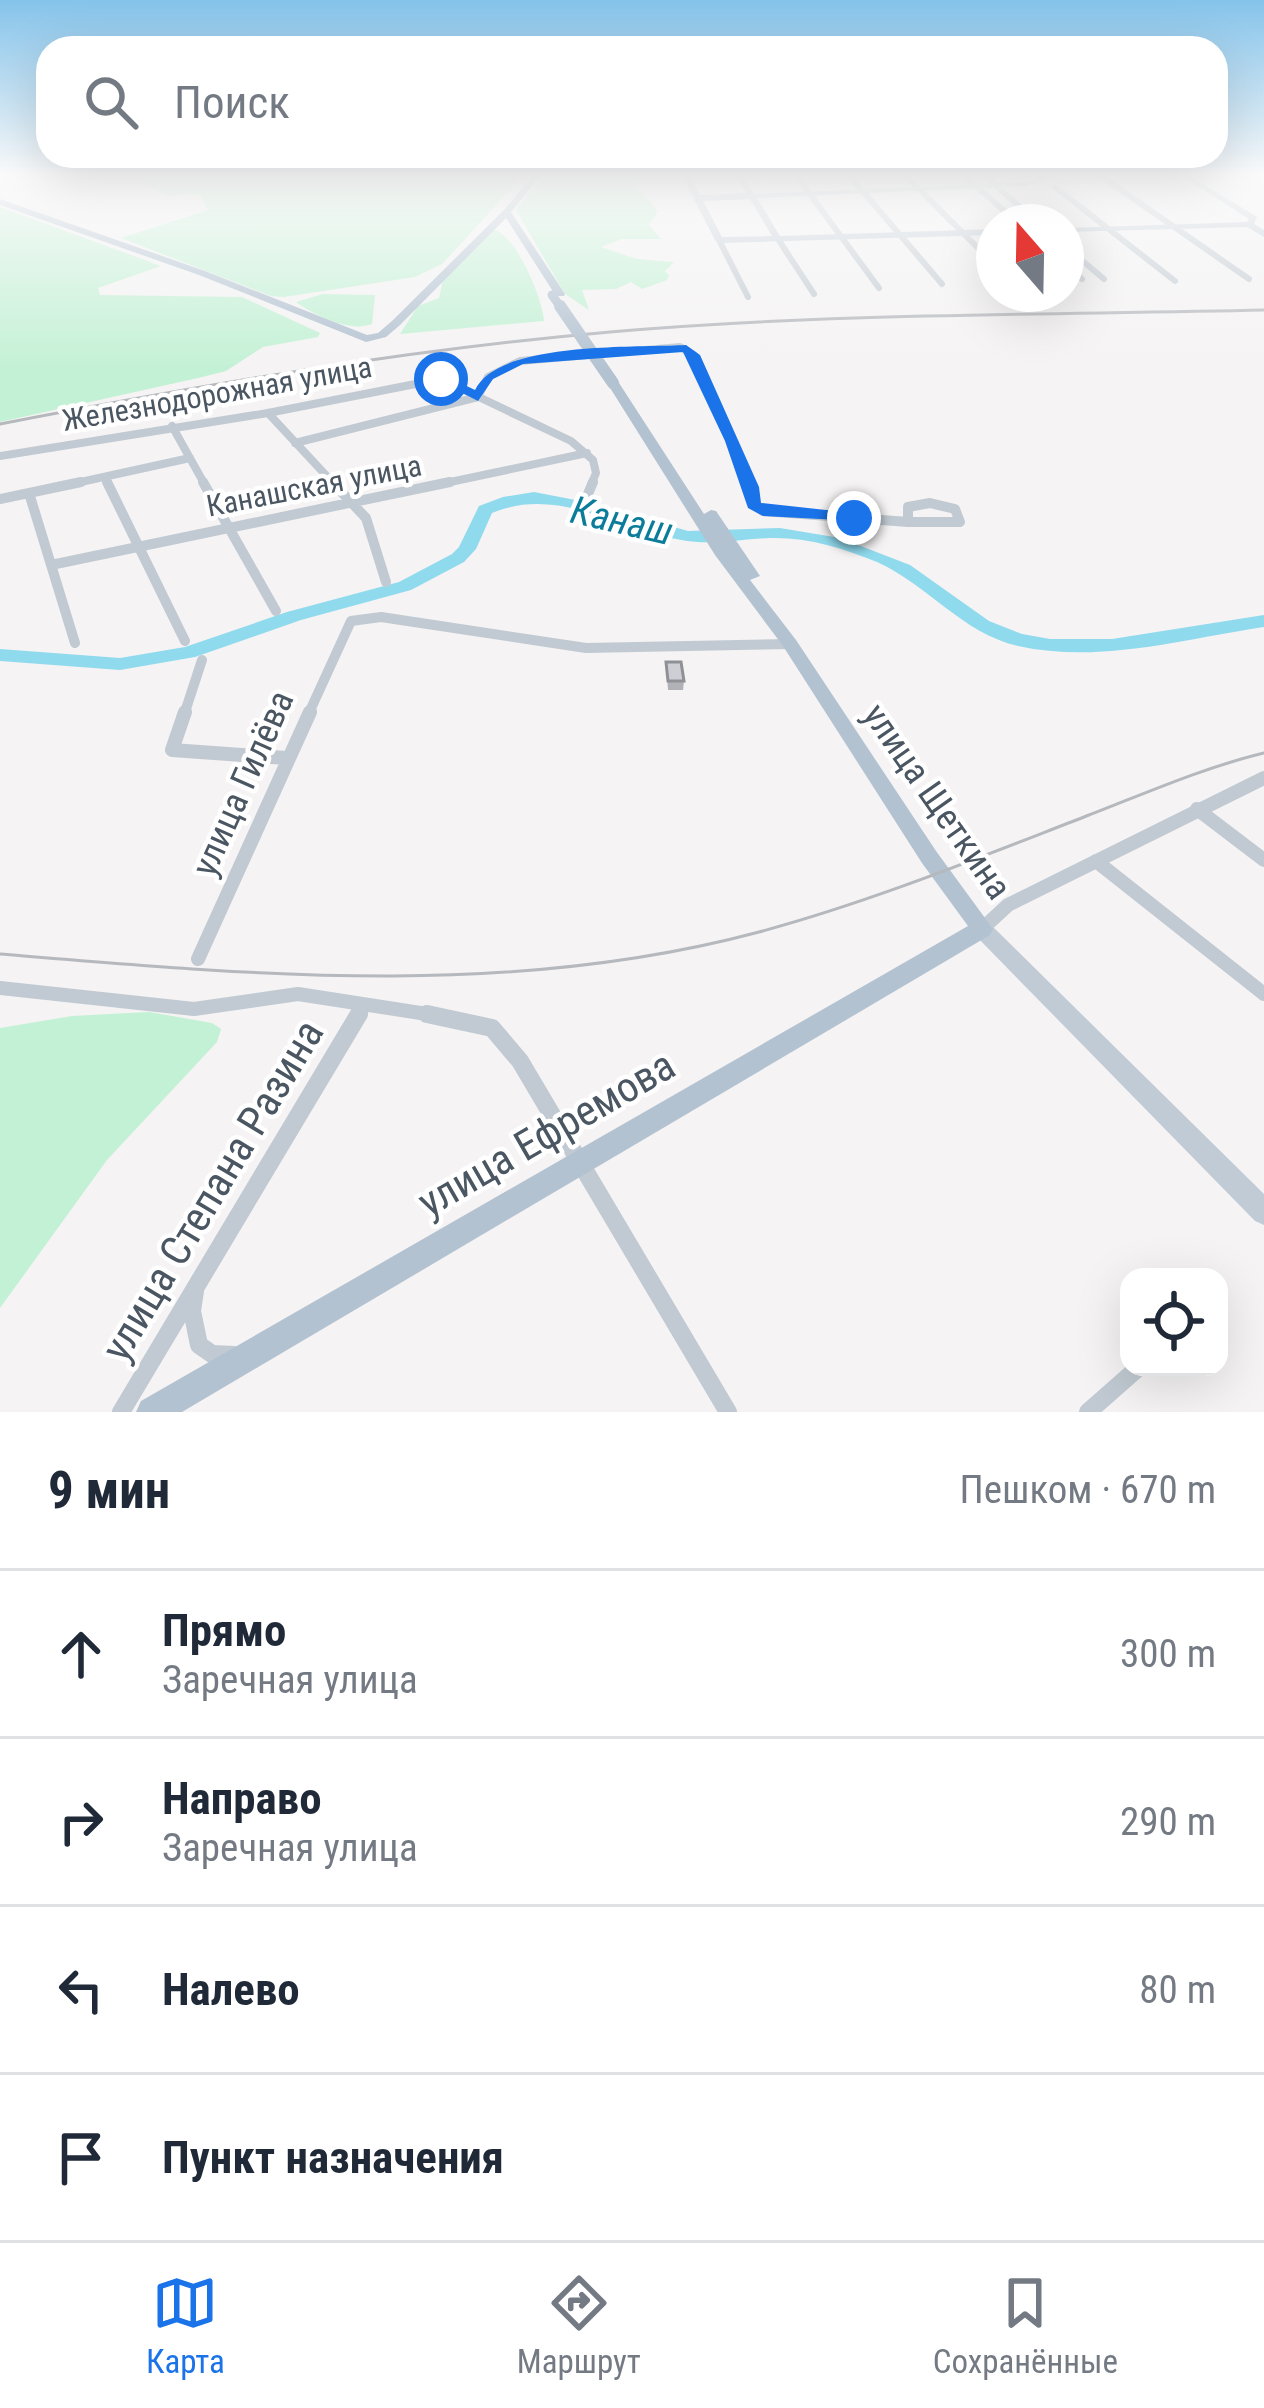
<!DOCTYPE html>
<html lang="ru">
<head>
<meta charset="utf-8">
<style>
	body { margin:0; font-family:"Roboto Condensed",sans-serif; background:#f2f2f3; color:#1f2937 }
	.controls { position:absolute; right:36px; bottom:36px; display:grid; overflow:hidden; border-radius:24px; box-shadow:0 12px 48px #0002 }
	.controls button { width:108px; height:108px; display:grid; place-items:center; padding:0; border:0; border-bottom:3px solid #e0e1e3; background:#fff; color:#1f2937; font:60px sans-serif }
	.compass { position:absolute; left:976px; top:204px; width:108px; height:108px; border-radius:50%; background:#fff; box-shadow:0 12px 48px #0002; rotate:340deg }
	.stop { position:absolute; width:36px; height:36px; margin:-27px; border:9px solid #1a73e8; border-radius:50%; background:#fff }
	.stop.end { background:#1a73e8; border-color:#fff; box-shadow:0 3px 12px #0008 }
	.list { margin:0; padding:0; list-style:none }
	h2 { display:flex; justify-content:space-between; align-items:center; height:156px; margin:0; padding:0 48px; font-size:51px }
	h2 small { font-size:39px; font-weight:400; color:#747a83 }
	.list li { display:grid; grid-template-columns:78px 1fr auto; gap:36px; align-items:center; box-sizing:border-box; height:168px; padding:0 48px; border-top:3px solid #e0e1e3 }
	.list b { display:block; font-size:45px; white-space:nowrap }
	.list p { margin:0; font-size:39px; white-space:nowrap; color:#747a83 }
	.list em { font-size:39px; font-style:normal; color:#747a83 }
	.icon { flex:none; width:66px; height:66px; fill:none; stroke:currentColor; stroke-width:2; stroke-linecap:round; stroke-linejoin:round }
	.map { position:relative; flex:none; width:1264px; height:1412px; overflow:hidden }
	.search { position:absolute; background:#fff; box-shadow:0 12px 48px #0002; left:36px; right:36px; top:36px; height:132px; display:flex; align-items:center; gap:30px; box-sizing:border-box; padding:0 42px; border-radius:36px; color:#747a83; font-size:45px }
	.sheet { height:828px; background:#fff }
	nav { display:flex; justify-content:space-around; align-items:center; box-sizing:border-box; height:168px; border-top:3px solid #e0e1e3; background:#fff; font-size:33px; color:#747a83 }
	nav a { display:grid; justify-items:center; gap:6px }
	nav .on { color:#1a73e8 }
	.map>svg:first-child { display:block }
</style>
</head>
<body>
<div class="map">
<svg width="1264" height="1412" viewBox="0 0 1264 1412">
	<rect width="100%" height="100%" fill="#f5f3f3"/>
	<!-- green -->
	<path fill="#c3f1d5" d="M 120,174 L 525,174 L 442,264 L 415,277 L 284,297 L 271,296 L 121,238 L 208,210 L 200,195 L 168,196 Z
		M 545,174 L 626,174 L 658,211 L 649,225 L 661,239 L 622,239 L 601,247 L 637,259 L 674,262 L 665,271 L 669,275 L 667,280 L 642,289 L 631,282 L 616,289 L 582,290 L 589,310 L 565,294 L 516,210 Z
		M 0,207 L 161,266 L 98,288 L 100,295 L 242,297 L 320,333 L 318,337 L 263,347 L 226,371 L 198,378 L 0,422 Z
		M 492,229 C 515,232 543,299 544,321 L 400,334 L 418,306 L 439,298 L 443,280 Z
		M 323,294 L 375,295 L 372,324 C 350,333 314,315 296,302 Z
		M 149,1012 L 212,1023 L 221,1029 L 217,1042 L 107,1160 L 0,1308 L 0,1028 L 72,1016 Z"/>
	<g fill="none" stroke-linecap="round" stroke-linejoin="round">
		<!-- river -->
		<path fill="#90daee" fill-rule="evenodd" d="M 534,492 L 591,503 L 688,531 L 780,528 L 840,538 L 910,565 L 989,621 L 1022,634 L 1050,639 L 1112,639 L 1264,615 L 1264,627 C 1183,639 1100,664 1018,646 C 962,633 928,585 877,562 C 843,548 807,537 770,538 C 742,539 715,545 687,541 C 621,531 559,485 492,513 L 476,549 L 464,562 L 411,590 L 301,620 L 195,657 L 120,670 L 0,661 L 0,649 L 120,658 L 185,647 L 287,612 L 399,582 L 452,554 L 459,547 L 479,506 L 503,497 Z"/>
		<!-- street-far4 -->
		<path stroke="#c1cad2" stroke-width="6" d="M 795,174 L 879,288
			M 848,174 L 942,284
			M 904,174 L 994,264
			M 962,174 L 1017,222
			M 983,174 L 1037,222
			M 1098,174 L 1249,279
			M 1055,187 L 1175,281
			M 699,198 L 751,196
			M 778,239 L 814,294
			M 719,240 L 748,297
			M 1066,247 L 1104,279
			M 1066,265 L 1082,279"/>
		<!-- street-far3 -->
		<path stroke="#c1cad2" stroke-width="8" d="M 268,413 L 335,485
			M 172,426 L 205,485
			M 295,443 L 478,397 L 488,377 L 520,361 L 680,347 L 694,355 L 751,485
			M 0,456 L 268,413 L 441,379 L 571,441 L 593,460 L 596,473 L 591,485
			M 105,477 L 109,485
			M 67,485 L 190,458
			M 436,485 L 587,453"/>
		<!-- street-far2 -->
		<path stroke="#c1cad2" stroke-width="10" d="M 107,482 L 185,641
			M 203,482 L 276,611
			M 332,482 L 366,518 L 386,582
			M 750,482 L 754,505 L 763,511 L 908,522
			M 29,493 L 75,643
			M 0,499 L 81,482
			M 930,503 L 955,509 L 960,522 L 908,522 L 908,507 Z
			M 580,513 L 593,482
			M 51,565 L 450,482
			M 184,715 L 202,660
			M 308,715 L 351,621 L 381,617 L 586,648 L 790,644"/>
		<!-- street-far1 -->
		<path stroke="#c1cad2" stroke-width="14" d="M 185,712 L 172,750 L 286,758
			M 1197,809 L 1264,860
			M 1096,861 L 1264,994
			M 982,929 L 1008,905 L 1264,778
			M 198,959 L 310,712
			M 0,988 L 194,1009 L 298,994 L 446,1017
			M 357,1017 L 364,1006"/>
		<!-- street -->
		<path stroke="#c1cad2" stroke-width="18" d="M 427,1014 L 492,1028 L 520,1061 L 728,1412
			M 195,1291 L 192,1311 L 199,1345 L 212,1354 L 234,1355
			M 121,1412 L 359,1014
			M 1088,1412 L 1138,1368"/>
		<!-- secondary -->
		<path fill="#c1cbd6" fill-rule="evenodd" d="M 681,174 L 689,174 L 722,237 L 772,236 L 735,174 L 741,174 L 754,194 L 1024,182 L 1038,179 L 1035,174 L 1042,174 L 1047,180 L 1024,186 L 757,198 L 780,236 L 994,229 L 994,235 L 719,243 L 715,240 Z
			M 1179,174 L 1187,174 L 1257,217 L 1254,224 L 1264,230 L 1264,237 L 1247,227 L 1066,232 L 1066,228 L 1247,222 L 1249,219 Z
			M 982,921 L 989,923 L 1264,1194 L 1264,1225 L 1255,1221 L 975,935 L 972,929 L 975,923 Z"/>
		<!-- primary -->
		<path fill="#b3c2d1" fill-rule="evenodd" d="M 534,174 L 542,174 L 511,212 L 565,294 L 564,296 L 556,296 L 506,218 L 400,325 L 386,337 L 366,342 L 199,275 L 0,205 L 0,199 L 205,271 L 367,335 L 378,333 L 392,321 L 504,210 Z
			M 613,379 L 619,383 L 704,514 L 711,510 L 716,511 L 760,576 L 750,580 L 796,640 L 936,851 L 993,929 L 990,935 L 182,1412 L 136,1412 L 141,1401 L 968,926 L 922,863 L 783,646 L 715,555 L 607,383 Z"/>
		<!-- rail -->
		<path stroke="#b5b8bd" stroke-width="3" d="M 0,424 C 202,385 405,350 610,332 C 827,313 1047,315 1264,310
			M 0,954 C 254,975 509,999 759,932 C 870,902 978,858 1084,817 C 1144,794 1202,768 1264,753"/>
		<!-- primary-bridge-far1 -->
		<path stroke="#b3c2d1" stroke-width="9" d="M 552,295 L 562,309"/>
		<!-- primary-bridge -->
		<path stroke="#b3c2d1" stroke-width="12" d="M 560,306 L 613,383"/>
	</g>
	<!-- wall -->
	<path fill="#b0b2b7" d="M 666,662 L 684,681 L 683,690 L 668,690 Z"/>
	<!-- building -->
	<path fill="#cdcfd5" stroke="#909195" stroke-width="3" d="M 666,662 L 681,662 L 684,681 L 668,681 Z"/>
	<!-- sky -->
	<linearGradient id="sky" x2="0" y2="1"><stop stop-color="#85c3ea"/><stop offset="0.47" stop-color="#fafafa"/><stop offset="1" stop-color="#fafafa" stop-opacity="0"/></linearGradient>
	<rect width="1264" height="371" fill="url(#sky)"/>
	<!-- route -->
	<path fill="#1a73e8" d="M 686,345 L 700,355 L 759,487 L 761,503 L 854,513 L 859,514 L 859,521 L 763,516 L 748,508 L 725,441 L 683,352 L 523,364 L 493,379 L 478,401 L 435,379 L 446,376 L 475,390 C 498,341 635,348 686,345 Z"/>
	<g text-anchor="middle" stroke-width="9" stroke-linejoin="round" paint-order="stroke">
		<!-- far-street labels -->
		<g font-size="30" fill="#4a5661" stroke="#fff">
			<text transform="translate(217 394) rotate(-10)" y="10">Железнодорожная улица</text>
			<text transform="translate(314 486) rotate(-11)" y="10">Канашская улица</text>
		</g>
		<!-- street labels -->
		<g font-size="36" fill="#4a5661" stroke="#fff">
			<text transform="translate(242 783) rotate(-66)" y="13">улица Гилёва</text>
			<text transform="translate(938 801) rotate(55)" y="13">улица Щеткина</text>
		</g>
		<!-- water labels -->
		<g font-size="39" font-style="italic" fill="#0c7c9b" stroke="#fff">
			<text transform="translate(622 520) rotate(13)" y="14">Канаш</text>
		</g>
		<!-- near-street labels -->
		<g font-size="42" fill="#4a5661" stroke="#fff">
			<text transform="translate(546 1133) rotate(-30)" y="15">улица Ефремова</text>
			<text transform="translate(212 1190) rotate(-59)" y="15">улица Степана Разина</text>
		</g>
	</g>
</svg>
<div class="controls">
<button><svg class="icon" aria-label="locate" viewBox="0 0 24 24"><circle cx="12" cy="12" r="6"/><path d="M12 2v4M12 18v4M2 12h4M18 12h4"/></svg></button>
</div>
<svg class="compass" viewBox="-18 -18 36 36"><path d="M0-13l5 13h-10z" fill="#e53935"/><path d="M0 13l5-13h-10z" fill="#747a83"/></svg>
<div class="stop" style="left:441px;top:379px"></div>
<div class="stop end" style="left:854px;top:518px"></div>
<div class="search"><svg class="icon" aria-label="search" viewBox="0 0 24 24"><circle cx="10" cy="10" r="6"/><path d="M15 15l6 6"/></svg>Поиск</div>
</div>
<section class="sheet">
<h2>9 мин<small>Пешком · 670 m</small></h2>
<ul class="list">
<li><svg class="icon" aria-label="ahead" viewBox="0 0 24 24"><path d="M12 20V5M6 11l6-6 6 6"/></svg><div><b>Прямо</b><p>Заречная улица</p></div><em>300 m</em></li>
<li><svg class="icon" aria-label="right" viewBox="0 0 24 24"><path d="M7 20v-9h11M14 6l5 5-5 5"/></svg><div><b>Направо</b><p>Заречная улица</p></div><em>290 m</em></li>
<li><svg class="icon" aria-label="left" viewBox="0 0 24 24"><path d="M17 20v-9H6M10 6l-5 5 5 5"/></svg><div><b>Налево</b></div><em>80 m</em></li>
<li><svg class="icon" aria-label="arrive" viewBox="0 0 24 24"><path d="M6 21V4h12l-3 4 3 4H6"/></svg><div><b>Пункт назначения</b></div></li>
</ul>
</section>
<nav>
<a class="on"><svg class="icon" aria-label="map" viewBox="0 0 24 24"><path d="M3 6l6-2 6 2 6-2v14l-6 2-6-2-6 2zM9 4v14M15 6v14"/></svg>Карта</a>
<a><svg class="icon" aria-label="directions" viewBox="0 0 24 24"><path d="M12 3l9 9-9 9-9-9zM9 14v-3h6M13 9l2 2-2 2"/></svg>Маршрут</a>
<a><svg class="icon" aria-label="saved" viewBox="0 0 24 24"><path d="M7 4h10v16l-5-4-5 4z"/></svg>Сохранённые</a>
</nav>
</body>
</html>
